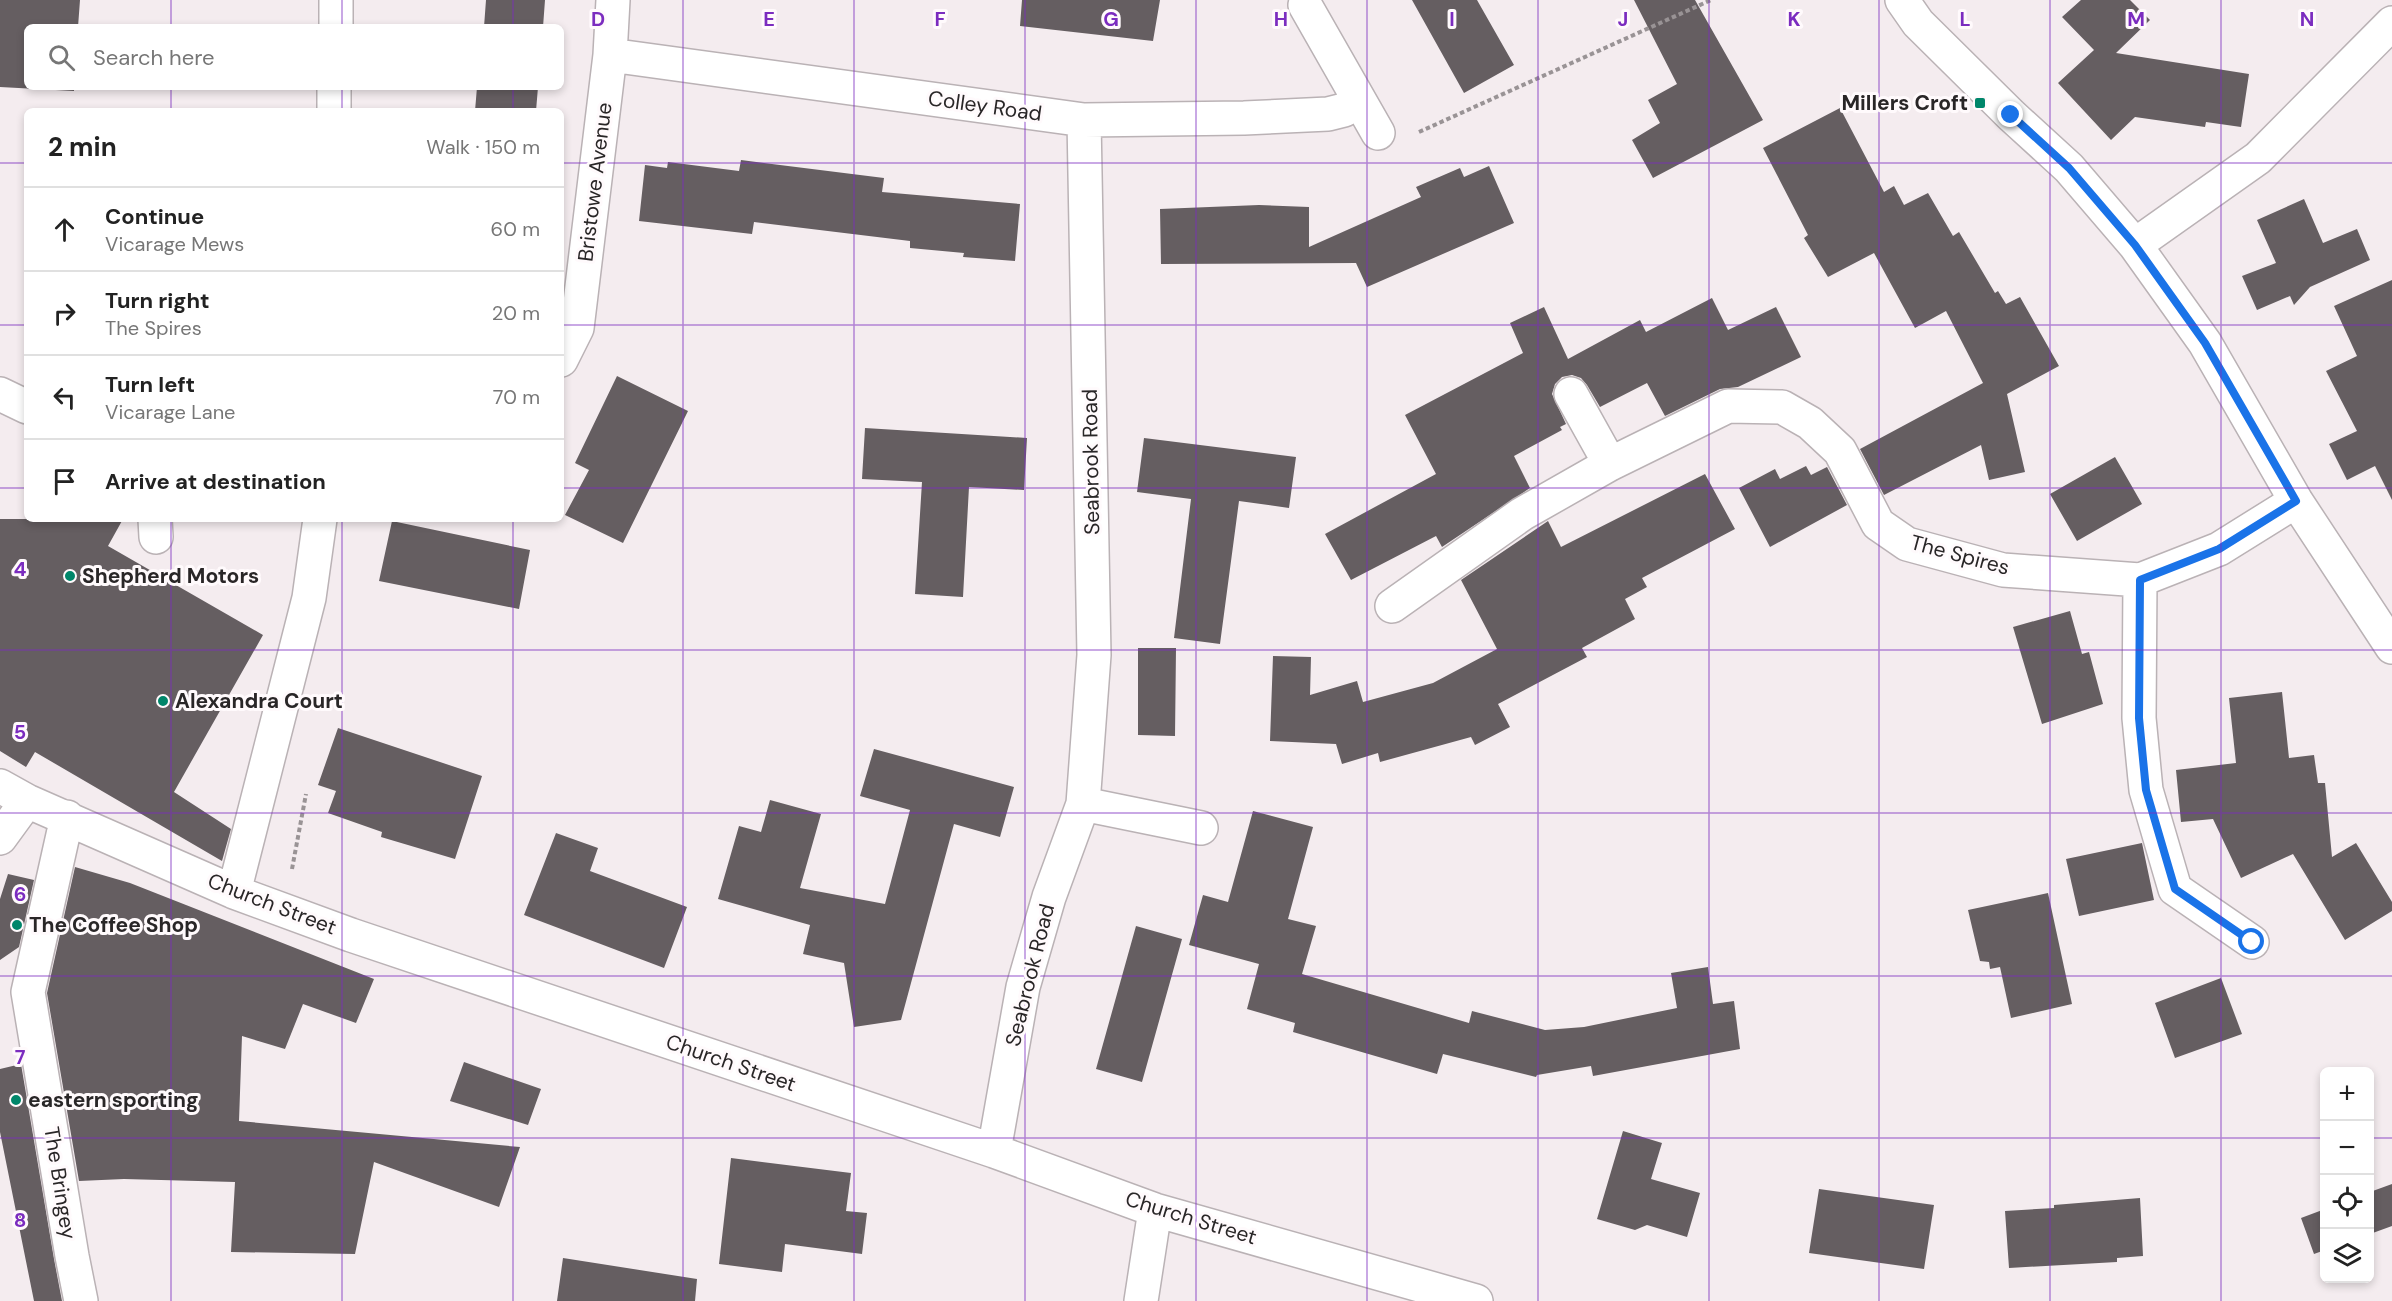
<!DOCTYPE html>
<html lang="en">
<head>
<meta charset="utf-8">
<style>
	body { margin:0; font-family:"DM Sans",sans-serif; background:#f6f6f6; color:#222 }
	.controls { position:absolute; right:18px; bottom:18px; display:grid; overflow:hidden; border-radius:9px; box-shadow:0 3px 9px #0003 }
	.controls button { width:54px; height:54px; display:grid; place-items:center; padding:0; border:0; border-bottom:2px solid #e0e0e0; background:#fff; color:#222; font:30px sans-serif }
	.stop { position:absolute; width:18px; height:18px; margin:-14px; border:4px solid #1a73e8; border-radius:50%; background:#fff }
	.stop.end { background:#1a73e8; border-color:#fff; box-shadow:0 2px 6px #0008 }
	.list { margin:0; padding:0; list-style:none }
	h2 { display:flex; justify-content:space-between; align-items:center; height:78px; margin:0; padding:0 24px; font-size:26px }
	h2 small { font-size:20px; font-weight:400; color:#767676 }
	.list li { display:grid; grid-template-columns:39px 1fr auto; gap:18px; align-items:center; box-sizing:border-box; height:84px; padding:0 24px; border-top:2px solid #e0e0e0 }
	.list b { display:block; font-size:22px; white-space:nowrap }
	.list p { margin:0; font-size:20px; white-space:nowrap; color:#767676 }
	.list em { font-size:20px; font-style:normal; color:#767676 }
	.icon { flex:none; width:33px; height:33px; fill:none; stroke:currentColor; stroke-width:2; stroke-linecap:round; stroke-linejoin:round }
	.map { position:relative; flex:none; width:2392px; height:1301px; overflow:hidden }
	.search { position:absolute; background:#fff; box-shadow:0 3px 9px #0003; left:24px; top:24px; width:540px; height:66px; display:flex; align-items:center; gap:15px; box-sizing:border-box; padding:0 21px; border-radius:9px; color:#767676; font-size:22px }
	.panel { position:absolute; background:#fff; box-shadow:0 3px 9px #0003; left:24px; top:108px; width:540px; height:414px; border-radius:9px }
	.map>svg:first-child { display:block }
</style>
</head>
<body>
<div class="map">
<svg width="2392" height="1301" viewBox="0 0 2392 1301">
	<rect width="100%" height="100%" fill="#f4ecef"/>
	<!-- building -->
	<path fill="#655e61" d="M 0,0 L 80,0 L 78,27 L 27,27 L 27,87 L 74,87 L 74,91 L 0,87 Z
		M 486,0 L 545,0 L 543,27 L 484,27 Z
		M 1022,0 L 1160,0 L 1153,41 L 1020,26 Z
		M 1412,0 L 1477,0 L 1514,65 L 1464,93 Z
		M 1634,0 L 1695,0 L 1763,120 L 1653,178 L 1632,140 L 1660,123 L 1648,100 L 1677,84 Z
		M 2081,0 L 2130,0 L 2150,20 L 2116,53 L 2249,74 L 2241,127 L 2206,122 L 2205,127 L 2135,117 L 2111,140 L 2058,83 L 2094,50 L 2062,17 Z
		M 477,87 L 538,87 L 536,111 L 475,111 Z
		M 1840,108 L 1884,192 L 1894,186 L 1904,205 L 1928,193 L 1953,236 L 1959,232 L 1995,293 L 1998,291 L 2006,304 L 2020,297 L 2059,366 L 2007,394 L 2025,472 L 1989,480 L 1981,445 L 1884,495 L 1860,449 L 1983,383 L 1946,311 L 1915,328 L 1874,253 L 1828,277 L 1804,238 L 1808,235 L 1763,148 Z
		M 741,160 L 884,178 L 882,192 L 1020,204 L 1015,261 L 963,257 L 964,253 L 910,248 L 910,241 L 754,222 L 752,234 L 639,221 L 645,165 L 667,168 L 668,162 L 739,171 Z
		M 1489,166 L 1514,223 L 1367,287 L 1356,263 L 1161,264 L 1160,209 L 1259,205 L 1309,207 L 1309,247 L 1421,197 L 1416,187 L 1460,168 L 1464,177 Z
		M 2304,199 L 2323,243 L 2357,229 L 2370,260 L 2310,287 L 2294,305 L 2290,296 L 2257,310 L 2242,276 L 2276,263 L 2257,220 Z
		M 2392,280 L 2392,500 L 2375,466 L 2347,480 L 2329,444 L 2357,431 L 2326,371 L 2357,356 L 2334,306 Z
		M 1712,298 L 1728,330 L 1776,307 L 1801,357 L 1738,387 L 1720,389 L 1665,416 L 1647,383 L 1600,407 L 1587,385 L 1581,378 L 1572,375 L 1562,377 L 1555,384 L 1552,394 L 1566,424 L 1560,427 L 1562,430 L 1514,456 L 1530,488 L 1442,547 L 1436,536 L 1351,580 L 1325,534 L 1436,474 L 1405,415 L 1523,353 L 1510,323 L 1544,307 L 1568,359 L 1640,320 L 1646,332 Z
		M 617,376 L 688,411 L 623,543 L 565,515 L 589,470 L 575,463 Z
		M 865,428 L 1027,438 L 1024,490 L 969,487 L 963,597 L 915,594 L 922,482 L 862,479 Z
		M 1144,438 L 1296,457 L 1289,508 L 1239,501 L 1220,644 L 1174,638 L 1191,499 L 1137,492 Z
		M 2115,457 L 2142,504 L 2077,541 L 2050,494 Z
		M 1806,466 L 1811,475 L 1827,467 L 1847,505 L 1770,547 L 1739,488 L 1775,469 L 1780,479 Z
		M 1705,474 L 1735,529 L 1642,578 L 1647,587 L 1625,599 L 1635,619 L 1582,648 L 1587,657 L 1498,704 L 1510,727 L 1475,745 L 1471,737 L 1380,762 L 1378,753 L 1342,764 L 1336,744 L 1270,741 L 1273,656 L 1311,657 L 1310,695 L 1357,681 L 1363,702 L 1433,683 L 1497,649 L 1461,580 L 1548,521 L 1561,547 Z
		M 0,519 L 123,519 L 108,546 L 263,635 L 174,792 L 231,829 L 222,861 L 35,752 L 26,767 L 0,751 Z
		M 392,521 L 530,550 L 519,609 L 379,581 Z
		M 2070,611 L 2082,654 L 2089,652 L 2103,704 L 2042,724 L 2013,627 Z
		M 1138,648 L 1176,648 L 1175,736 L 1138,735 Z
		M 2282,692 L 2289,758 L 2314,755 L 2318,783 L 2325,783 L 2332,857 L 2356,843 L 2392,902 L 2392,911 L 2345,940 L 2293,854 L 2241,878 L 2213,819 L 2181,822 L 2176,770 L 2236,763 L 2229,698 Z
		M 338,728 L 482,776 L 455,859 L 381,837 L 382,832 L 328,813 L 336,791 L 318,785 Z
		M 874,749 L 1014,787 L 1000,837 L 954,824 L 901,1020 L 854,1027 L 844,963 L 803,954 L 810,925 L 718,899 L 739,826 L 761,832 L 770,800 L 821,814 L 800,888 L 885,904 L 910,810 L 860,796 Z
		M 1253,811 L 1313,827 L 1288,919 L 1316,926 L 1302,974 L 1469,1023 L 1472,1011 L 1545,1030 L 1584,1027 L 1677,1008 L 1671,973 L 1708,967 L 1713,1004 L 1734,1001 L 1740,1049 L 1593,1076 L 1591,1066 L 1537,1075 L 1536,1077 L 1443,1054 L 1437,1074 L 1293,1032 L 1295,1023 L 1247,1009 L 1259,964 L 1189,945 L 1203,895 L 1228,902 Z
		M 556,833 L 598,848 L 590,871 L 687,907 L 664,968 L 524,915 Z
		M 2142,843 L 2154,900 L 2079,916 L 2066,859 Z
		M 75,867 L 130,883 L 374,979 L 356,1023 L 303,1004 L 285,1049 L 242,1036 L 239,1121 L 520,1147 L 499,1207 L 374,1162 L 355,1254 L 231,1252 L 235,1182 L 124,1179 L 79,1181 L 47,993 Z
		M 8,874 L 34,880 L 19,947 L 0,960 L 0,899 Z
		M 2048,893 L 2072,1004 L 2011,1018 L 2000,967 L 1990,969 L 1989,962 L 1980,961 L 1968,910 Z
		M 1136,926 L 1182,939 L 1142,1082 L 1096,1069 Z
		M 2221,978 L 2242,1034 L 2175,1058 L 2155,1003 Z
		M 464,1062 L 541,1089 L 528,1125 L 450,1101 Z
		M 21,1064 L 54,1259 L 62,1301 L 34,1301 L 0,1132 L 0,1069 Z
		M 1623,1131 L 1662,1143 L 1651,1179 L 1700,1193 L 1687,1237 L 1647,1225 L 1635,1230 L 1597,1219 Z
		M 731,1158 L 851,1173 L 846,1211 L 867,1213 L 862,1254 L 785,1244 L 782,1272 L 719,1264 Z
		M 2392,1184 L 2392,1226 L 2370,1234 L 2370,1192 Z
		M 1819,1189 L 1934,1205 L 1924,1269 L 1809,1253 Z
		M 2140,1198 L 2143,1256 L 2117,1258 L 2117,1262 L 2009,1268 L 2005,1211 L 2054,1208 L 2054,1205 Z
		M 2325,1209 L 2325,1250 L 2314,1254 L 2301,1218 Z
		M 563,1258 L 697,1279 L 695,1301 L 557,1301 Z"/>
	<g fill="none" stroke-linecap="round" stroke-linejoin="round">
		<defs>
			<path id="minor" d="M 1902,0 L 1918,23 L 2011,115 L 2069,168 L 2135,245 L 2205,343 L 2296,501 L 2392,647
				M 1305,5 L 1378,133
				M 336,27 L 336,0
				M 610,55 L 1084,120 L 1244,118 L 1328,114 L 1344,110 L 1359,100
				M 334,111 L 334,87
				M 2135,245 L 2258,158 L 2392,23
				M 561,360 L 577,328 L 610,55 L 613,0
				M 0,394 L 27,407
				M 1571,394 L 1610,464
				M 155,519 L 156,537
				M 2140,580 L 2139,718 L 2146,790 L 2175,889 L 2252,942
				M 1392,606 L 1522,514 L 1610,464 L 1728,406 L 1782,407 L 1810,423 L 1840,451 L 1878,524 L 1907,544 L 2003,570 L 2140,580 L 2219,549 L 2296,501
				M 0,786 L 27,801 L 234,892 L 351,935 L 994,1151 L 1155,1210 L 1476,1301
				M 1083,804 L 1201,828
				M 67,817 L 28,992 L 72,1256 L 81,1301
				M 0,838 L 27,801
				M 234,892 L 309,598 L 320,519
				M 994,1151 L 1023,987 L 1049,897 L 1083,804 L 1094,655 L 1084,120
				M 1141,1301 L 1155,1210"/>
		</defs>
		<!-- minor casing -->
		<use href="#minor" stroke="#bab2b5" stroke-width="36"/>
		<!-- path -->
		<path stroke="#999395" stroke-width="4" stroke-dasharray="4.5 3" stroke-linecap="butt" d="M 1419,132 L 1711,0
			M 292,869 L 306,794"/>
		<!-- minor -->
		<use href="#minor" stroke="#fff" stroke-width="33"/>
	</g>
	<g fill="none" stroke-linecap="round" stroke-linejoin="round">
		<!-- route -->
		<path stroke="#1a73e8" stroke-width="8" d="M 2011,115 L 2069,168 L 2135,245 L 2205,343 L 2296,501 L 2219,549 L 2140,580 L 2139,718 L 2146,790 L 2175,889 L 2252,942"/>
	</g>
	<!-- grid -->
	<path fill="none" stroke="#7b2cbf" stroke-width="1.5" stroke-opacity="0.55" d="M 171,0 L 171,27M 342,0 L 342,27M 513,0 L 513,27M 683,0 L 683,1301M 854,0 L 854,1301M 1025,0 L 1025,1301M 1196,0 L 1196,1301M 1367,0 L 1367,1301M 1538,0 L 1538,1301M 1709,0 L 1709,1301M 1879,0 L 1879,1301M 2050,0 L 2050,1301M 2221,0 L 2221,1301M 171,87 L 171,111M 342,87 L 342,111M 513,87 L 513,111M 0,163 L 27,163M 561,163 L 2392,163M 0,325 L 27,325M 561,325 L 2392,325M 0,488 L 27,488M 561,488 L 2392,488M 171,519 L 171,1301M 342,519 L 342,1301M 513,519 L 513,1301M 0,650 L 2392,650M 0,813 L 2392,813M 0,976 L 2392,976M 0,1138 L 2324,1138M 2370,1138 L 2392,1138"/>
	<!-- markers -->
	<g fill="#00866a" stroke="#fffafc" stroke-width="2">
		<rect x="1974" y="97" width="12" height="12" rx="3"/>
		<circle cx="70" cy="576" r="6"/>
		<circle cx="163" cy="701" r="6"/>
		<circle cx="17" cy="925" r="6"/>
		<circle cx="16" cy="1100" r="6"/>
	</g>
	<g text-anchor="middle" stroke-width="6" stroke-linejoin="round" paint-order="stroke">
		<!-- poi labels -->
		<g font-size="21" font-weight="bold" fill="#292627" stroke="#fffafc" text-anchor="start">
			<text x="1968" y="110" text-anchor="end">Millers Croft</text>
			<text x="82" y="583">Shepherd Motors</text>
			<text x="175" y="708">Alexandra Court</text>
			<text x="29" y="932">The Coffee Shop</text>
			<text x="28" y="1107">eastern sporting</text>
		</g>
		<!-- street labels -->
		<g font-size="21" fill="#292627" stroke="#fffafc">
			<text transform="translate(985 106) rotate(8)" y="7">Colley Road</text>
			<text transform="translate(595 182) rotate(-83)" y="7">Bristowe Avenue</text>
			<text transform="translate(1091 462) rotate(-91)" y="7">Seabrook Road</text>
			<text transform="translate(1960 555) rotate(15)" y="7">The Spires</text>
			<text transform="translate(272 904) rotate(21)" y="7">Church Street</text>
			<text transform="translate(1030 975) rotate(-76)" y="7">Seabrook Road</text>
			<text transform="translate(731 1063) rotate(19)" y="7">Church Street</text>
			<text transform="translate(60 1183) rotate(81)" y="7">The Bringey</text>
			<text transform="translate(1191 1218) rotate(17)" y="7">Church Street</text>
		</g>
	</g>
	<g font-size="20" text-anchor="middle" font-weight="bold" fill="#7b2cbf" stroke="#fffafc" stroke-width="6" stroke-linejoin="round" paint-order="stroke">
		<text x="598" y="26">D</text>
		<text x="769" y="26">E</text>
		<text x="940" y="26">F</text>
		<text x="1111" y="26">G</text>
		<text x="1281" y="26">H</text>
		<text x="1452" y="26">I</text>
		<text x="1623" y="26">J</text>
		<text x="1794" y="26">K</text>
		<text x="1965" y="26">L</text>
		<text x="2136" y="26">M</text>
		<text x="2307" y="26">N</text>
		<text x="20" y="576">4</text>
		<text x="20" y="739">5</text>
		<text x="20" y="901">6</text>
		<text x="20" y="1064">7</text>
		<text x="20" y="1227">8</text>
	</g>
</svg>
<div class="controls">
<button>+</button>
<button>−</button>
<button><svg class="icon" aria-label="locate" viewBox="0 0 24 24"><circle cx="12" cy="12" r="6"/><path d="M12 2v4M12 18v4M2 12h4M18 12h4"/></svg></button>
<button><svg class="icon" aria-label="layers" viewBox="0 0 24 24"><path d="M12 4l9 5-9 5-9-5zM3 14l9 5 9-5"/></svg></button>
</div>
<div class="stop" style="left:2252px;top:942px"></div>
<div class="stop end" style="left:2011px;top:115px"></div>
<div class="search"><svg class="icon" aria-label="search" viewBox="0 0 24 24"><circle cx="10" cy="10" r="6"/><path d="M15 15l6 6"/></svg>Search here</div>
<section class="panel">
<h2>2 min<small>Walk · 150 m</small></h2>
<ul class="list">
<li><svg class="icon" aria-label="ahead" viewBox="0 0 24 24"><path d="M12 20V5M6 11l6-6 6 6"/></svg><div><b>Continue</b><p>Vicarage Mews</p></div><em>60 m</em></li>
<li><svg class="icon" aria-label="right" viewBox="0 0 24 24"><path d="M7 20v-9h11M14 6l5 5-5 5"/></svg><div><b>Turn right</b><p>The Spires</p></div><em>20 m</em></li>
<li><svg class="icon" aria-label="left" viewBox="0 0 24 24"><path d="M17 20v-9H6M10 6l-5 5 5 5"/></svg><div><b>Turn left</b><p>Vicarage Lane</p></div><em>70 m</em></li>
<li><svg class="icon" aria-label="arrive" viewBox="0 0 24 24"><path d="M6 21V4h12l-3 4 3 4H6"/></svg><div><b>Arrive at destination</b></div></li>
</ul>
</section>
</div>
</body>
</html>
